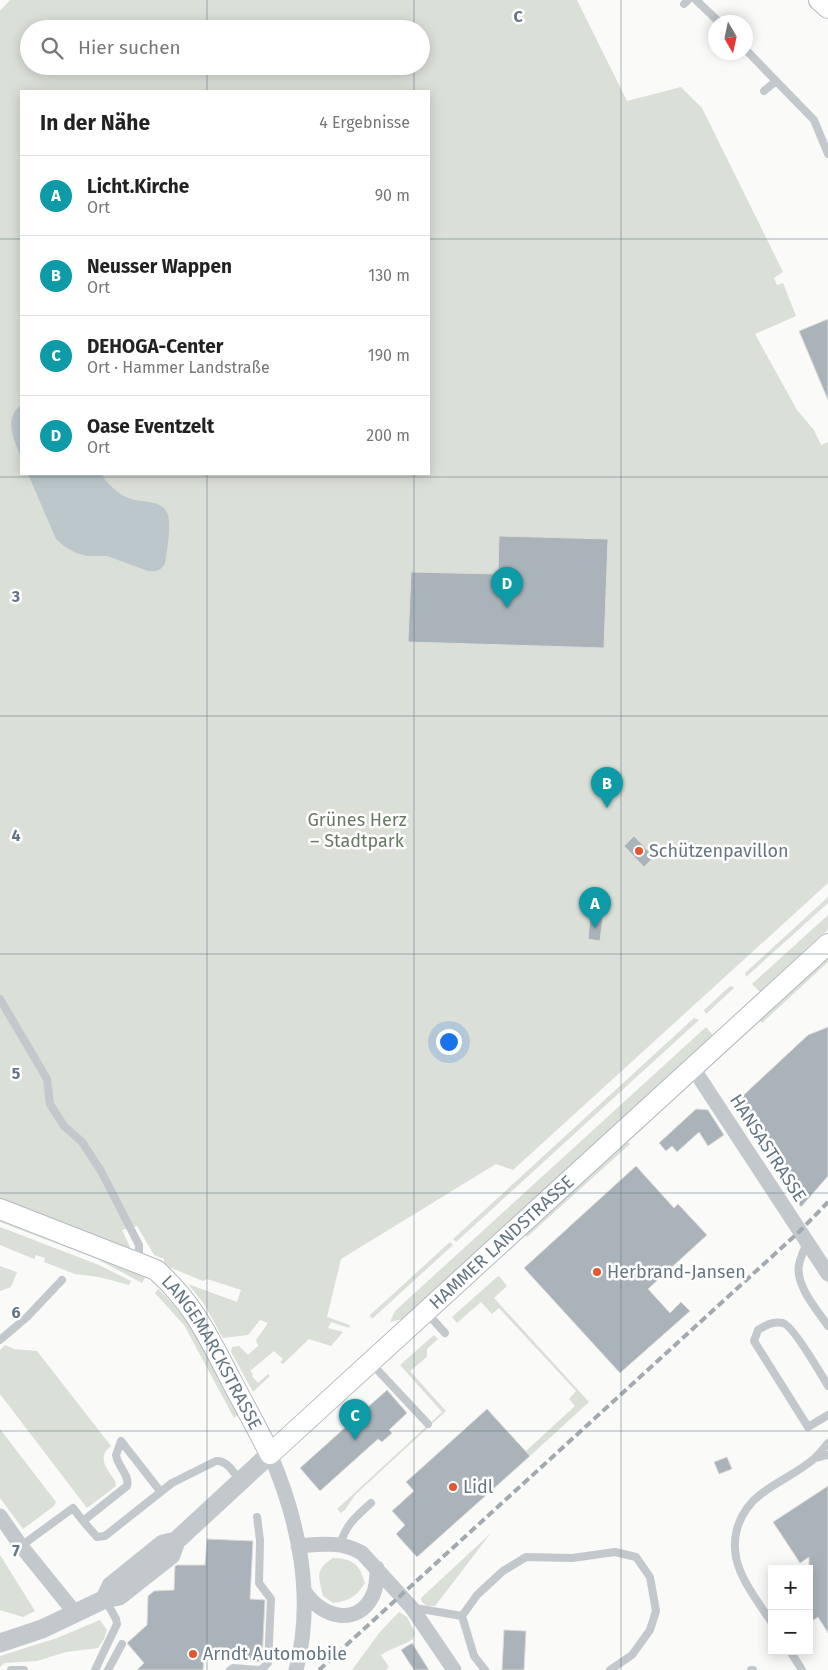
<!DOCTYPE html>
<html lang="de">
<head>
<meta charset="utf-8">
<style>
	body { margin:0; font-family:"Fira Sans",sans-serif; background:#f2f2f2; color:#222 }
	.controls { position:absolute; right:15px; bottom:15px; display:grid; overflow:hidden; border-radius:0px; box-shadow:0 2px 12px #0003 }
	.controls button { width:45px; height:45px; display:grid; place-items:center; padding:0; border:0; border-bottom:1px solid #e0e0e0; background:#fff; color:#222; font:25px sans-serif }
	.compass { position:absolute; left:708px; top:15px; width:45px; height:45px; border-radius:50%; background:#fff; box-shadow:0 2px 12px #0003; rotate:171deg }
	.you { position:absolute; left:448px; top:1041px; width:18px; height:18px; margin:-12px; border:4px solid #fff; border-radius:50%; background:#1a73e8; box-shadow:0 0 0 8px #1a73e833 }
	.badge { display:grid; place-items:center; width:32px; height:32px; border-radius:50%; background:#2563eb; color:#fff; font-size:16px; font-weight:700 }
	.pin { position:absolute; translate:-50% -41px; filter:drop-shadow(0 1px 2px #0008) }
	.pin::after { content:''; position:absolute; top:26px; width:18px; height:15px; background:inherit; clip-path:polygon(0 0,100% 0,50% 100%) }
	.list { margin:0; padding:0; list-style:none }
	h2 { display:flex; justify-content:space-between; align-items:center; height:65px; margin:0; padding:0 20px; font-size:21px }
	h2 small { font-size:16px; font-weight:400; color:#767676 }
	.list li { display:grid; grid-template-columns:32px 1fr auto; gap:15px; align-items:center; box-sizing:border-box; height:80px; padding:0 20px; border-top:1px solid #e0e0e0 }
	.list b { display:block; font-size:19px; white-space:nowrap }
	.list p { margin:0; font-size:16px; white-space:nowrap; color:#767676 }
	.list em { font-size:16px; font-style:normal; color:#767676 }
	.icon { flex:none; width:28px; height:28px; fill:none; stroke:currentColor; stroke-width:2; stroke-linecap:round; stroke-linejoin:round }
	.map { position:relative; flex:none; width:828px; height:1670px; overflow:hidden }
	.search { position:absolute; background:#fff; box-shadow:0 2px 12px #0003; left:20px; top:20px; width:410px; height:55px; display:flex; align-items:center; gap:12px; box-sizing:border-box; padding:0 18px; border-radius:28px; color:#767676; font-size:19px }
	.panel { position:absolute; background:#fff; box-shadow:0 2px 12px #0003; left:20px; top:90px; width:410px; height:385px; border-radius:0px }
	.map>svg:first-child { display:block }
</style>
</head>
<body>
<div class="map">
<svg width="828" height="1670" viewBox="0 0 828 1670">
	<rect width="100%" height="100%" fill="#fafaf8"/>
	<!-- green -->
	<path fill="#dadfd7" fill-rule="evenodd" d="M 10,0 L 577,0 L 627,101 L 681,87 L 702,108 L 783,272 L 774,278 L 777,285 L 783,283 L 796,316 L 755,334 L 797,410 L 814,430 L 821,445 L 828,442 L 828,883 L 513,1170 L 496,1164 L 341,1259 L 327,1317 L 350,1325 L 349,1328 L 331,1322 L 328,1328 L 343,1332 L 331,1346 L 309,1339 L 283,1364 L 280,1362 L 283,1359 L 274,1351 L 250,1371 L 253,1374 L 252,1376 L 258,1383 L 268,1374 L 270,1376 L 253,1392 L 231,1352 L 232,1347 L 239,1346 L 248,1355 L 258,1346 L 256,1340 L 268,1323 L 260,1320 L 248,1335 L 223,1338 L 204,1304 L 188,1284 L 237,1302 L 241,1290 L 207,1279 L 203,1281 L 169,1267 L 164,1263 L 164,1259 L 154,1255 L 137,1226 L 122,1230 L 131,1249 L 0,1199 L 0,11 ZM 29,29 L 421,29 L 421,66 L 29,66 ZM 21,91 L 429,91 L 429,474 L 21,474 Z
		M 828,897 L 828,903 L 746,977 L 745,973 Z
		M 828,915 L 828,930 L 760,992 L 752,984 Z
		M 827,959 L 828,962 L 762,1023 L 760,1021 Z
		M 732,986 L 734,988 L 706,1014 L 704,1010 L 729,987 Z
		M 694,1018 L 699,1020 L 456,1242 L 453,1239 Z
		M 706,1027 L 713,1035 L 403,1319 L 390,1322 L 395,1311 Z
		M 628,1142 L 630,1144 L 527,1237 L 525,1235 Z
		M 0,1217 L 135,1272 L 145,1278 L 142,1283 L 97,1259 L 0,1222 Z
		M 0,1227 L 99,1265 L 131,1281 L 129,1285 L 99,1277 L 75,1274 L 44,1262 L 45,1258 L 36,1255 L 34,1259 L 0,1245 Z
		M 450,1242 L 453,1245 L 373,1318 L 371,1318 L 370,1315 Z
		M 0,1266 L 17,1272 L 11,1287 L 0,1291 Z
		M 499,1276 L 507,1286 L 494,1298 L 589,1402 L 530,1456 L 526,1451 L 575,1406 L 569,1399 L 576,1391 L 499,1308 L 492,1314 L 481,1302 L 457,1323 L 452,1317 L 497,1277 Z
		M 158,1289 C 193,1319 216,1375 238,1415 L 234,1418 L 184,1325 L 155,1293 Z
		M 434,1335 L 438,1339 L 427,1349 L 427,1357 L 410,1371 L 446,1411 L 355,1495 L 345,1510 L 341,1513 L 337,1509 L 442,1412 L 400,1365 Z
		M 5,1345 L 14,1349 L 37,1351 L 111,1446 C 96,1458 107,1468 115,1481 L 116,1486 L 87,1508 L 0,1394 L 0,1350 Z
		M 0,1429 L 56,1502 L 54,1506 L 23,1529 L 0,1498 Z
		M 491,1533 L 435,1606 L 427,1606 L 422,1602 L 421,1598 Z
		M 0,1555 L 35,1611 L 23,1617 L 0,1610 Z
		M 333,1558 C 354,1559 359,1564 365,1583 C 356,1597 349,1601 333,1603 L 323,1596 C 318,1575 315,1570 333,1558 Z
		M 399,1612 L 407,1617 L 415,1633 L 413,1639 C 402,1646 391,1648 381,1655 L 389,1667 L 386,1670 L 352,1670 L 379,1633 Z
		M 100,1620 L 107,1630 L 104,1639 L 98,1648 L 66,1652 L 37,1661 L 5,1663 L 0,1667 L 0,1656 L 57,1638 Z"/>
	<!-- water -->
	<path fill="#bbc7cb" d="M 21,405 L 21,457 C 14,440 3,419 21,405 Z
		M 28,474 L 101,474 C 106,482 117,493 126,497 C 142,505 167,496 169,521 C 170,535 167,550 165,564 C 160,571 156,572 148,571 L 107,556 L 86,556 L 74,552 L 64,546 L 56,539 Z"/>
	<!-- building -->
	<path fill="#aab3b9" stroke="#dcdcda" d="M 828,319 L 828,400 L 799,331 Z
		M 499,536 L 608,539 L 604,648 L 408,642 L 411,572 L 498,574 Z
		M 634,836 L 654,857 L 644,867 L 624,846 Z
		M 590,916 L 603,917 L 600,941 L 588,939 Z
		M 828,1027 L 828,1176 L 801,1207 L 734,1104 L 808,1035 Z
		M 696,1109 L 708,1110 L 724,1135 L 708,1146 L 699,1132 L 677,1152 L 672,1146 L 666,1151 L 659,1143 Z
		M 636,1166 L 674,1208 L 678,1204 L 707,1235 L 648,1289 L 670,1313 L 681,1302 L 690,1311 L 620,1373 L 524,1268 Z
		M 387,1390 L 407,1413 L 389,1430 L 392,1433 L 382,1442 L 378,1439 L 320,1491 L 300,1468 Z
		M 487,1409 L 530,1456 L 417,1557 L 396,1534 L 405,1525 L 392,1511 L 414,1491 L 406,1482 Z
		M 727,1457 L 732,1469 L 719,1474 L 714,1462 Z
		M 828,1486 L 828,1633 L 818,1617 L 809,1623 L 809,1557 L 800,1563 L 773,1522 Z
		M 207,1539 L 253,1541 L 250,1599 L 265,1600 L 262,1661 L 261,1662 L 204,1658 L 203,1670 L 137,1670 L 144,1663 L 127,1643 L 147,1625 L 148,1596 L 154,1591 L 174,1590 L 175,1566 L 177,1565 L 205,1565 Z
		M 504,1630 L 526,1631 L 524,1670 L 502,1670 Z
		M 412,1643 L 429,1670 L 414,1670 L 401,1650 Z"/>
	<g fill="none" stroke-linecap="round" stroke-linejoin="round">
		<defs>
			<g id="secondary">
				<path d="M 819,0 L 828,8"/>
				<path id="s1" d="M 0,1209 L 156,1270 C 193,1303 208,1336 230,1378 C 243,1403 257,1428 270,1454 L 828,944"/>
			</g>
		</defs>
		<!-- secondary casing -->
		<use href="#secondary" stroke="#b3babf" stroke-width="22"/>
		<!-- service -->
		<path stroke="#c3c8cc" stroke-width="8" d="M 696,0 L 719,22
			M 684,4 L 688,0
			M 746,50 L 814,120 L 828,154
			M 764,91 L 776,81
			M 0,999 L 47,1079 L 50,1104 L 64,1126 L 82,1142 L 101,1171 L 139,1245 L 139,1262
			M 807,1242 C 804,1250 800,1258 799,1265 C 795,1285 817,1310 828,1326
			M 426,1312 L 445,1333
			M 0,1340 L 27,1317 L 62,1280
			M 371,1363 L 428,1424
			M 828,1386 C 821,1374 793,1326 783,1323 C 773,1321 766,1325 758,1330 L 754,1341 L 808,1427 L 828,1415
			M 121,1441 L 160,1491
			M 815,1458 L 828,1455
			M 83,1521 L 97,1537 L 105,1536 L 172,1483 L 216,1461 C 227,1460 234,1473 240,1481
			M 340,1545 C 346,1524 356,1517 371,1503
			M 21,1546 L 73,1508 L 83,1521 L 127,1486 C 130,1477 120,1468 117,1459 L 116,1455 L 121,1441
			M 415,1608 L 462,1616
			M 462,1616 L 477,1595 L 503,1571 L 526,1557 L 572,1558 L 615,1552 L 636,1557 L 650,1577 L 656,1611 L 650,1630 L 632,1655 L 610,1670
			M 462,1616 L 474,1656 L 485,1670
			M 772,1623 C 753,1594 727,1565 737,1529 C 741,1515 749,1503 761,1494 C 778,1481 799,1472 815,1458 C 820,1453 824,1448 828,1443
			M 790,1651 L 802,1670
			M 11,1670 L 24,1670
			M 95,1670 L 117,1624 L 116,1619 L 105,1599
			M 108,1670 L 122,1644
			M 230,1670 L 233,1668 L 261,1670 L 268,1663 L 271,1599 L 259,1583 L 260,1540 L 257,1517
			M 751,1670 L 753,1670"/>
		<!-- minor -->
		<path stroke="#c3c8cc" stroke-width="15" d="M 693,1068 L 828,1274
			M 270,1454 C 299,1521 315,1598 296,1670
			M 0,1516 L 21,1546 L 76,1614
			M 298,1546 C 321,1544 342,1541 362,1553 L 412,1608 L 454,1670
			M 305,1592 C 322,1618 358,1627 373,1595 C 377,1586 377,1577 377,1568"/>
		<!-- tertiary -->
		<path stroke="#c3c8cc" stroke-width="19" d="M 105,1599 L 111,1586 L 163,1544 L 176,1541
			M 0,1643 L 42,1629 L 105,1599 L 119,1596 L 171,1555 L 176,1541 L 270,1454"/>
		<!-- secondary -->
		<use href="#secondary" stroke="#fff" stroke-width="20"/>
		<!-- rail -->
		<path stroke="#a2aab0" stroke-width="4" stroke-dasharray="8 4" stroke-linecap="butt" d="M 319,1670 L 800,1231 L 828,1202"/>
	</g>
	<!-- grid -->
	<path fill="none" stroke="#657683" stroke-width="1" stroke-opacity="0.55" d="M 207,0 L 207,29M 414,0 L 414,29M 621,0 L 621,1670M 207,66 L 207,91M 414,66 L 414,91M 0,239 L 21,239M 429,239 L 828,239M 207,474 L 207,1670M 414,474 L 414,1670M 0,477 L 828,477M 0,716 L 828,716M 0,954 L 828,954M 0,1193 L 828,1193M 0,1431 L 828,1431"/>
	<!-- markers -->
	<g fill="#e4572e" stroke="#fff" stroke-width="2">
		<circle cx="639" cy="851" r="5"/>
		<circle cx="597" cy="1272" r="5"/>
		<circle cx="453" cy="1487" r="5"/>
		<circle cx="193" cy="1654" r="5"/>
	</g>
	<g text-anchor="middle" stroke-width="5" stroke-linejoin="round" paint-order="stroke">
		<!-- park labels -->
		<g font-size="18" fill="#687a64" stroke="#fff">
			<text x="357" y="826">Grünes Herz<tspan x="357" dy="21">– Stadtpark</tspan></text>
		</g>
		<!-- poi labels -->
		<g font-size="18" fill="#657683" stroke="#fff" text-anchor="start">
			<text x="649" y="857">Schützenpavillon</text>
			<text x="607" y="1278">Herbrand-Jansen</text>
			<text x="463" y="1493">Lidl</text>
			<text x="203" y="1660">Arndt Automobile</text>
		</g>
		<!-- street labels -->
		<g font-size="18" fill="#657683" stroke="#fff">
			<text transform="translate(768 1148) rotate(57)" y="6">HANSASTRASSE</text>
			<text dy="6" stroke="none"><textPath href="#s1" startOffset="699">HAMMER LANDSTRASSE</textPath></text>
			<text dy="6" stroke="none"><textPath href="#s1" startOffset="268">LANGEMARCKSTRASSE</textPath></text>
		</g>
	</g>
	<g font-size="16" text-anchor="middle" font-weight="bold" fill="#657683" stroke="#fff" stroke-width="5" stroke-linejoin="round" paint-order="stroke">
		<text x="518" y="22">C</text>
		<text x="16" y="602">3</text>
		<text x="16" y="841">4</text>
		<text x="16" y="1079">5</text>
		<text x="16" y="1318">6</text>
		<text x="16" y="1556">7</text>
	</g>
</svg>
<div class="controls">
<button>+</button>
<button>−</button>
</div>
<svg class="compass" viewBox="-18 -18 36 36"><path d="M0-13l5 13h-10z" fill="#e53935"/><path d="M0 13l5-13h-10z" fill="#767676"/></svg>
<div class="you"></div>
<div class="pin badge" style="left:595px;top:928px;background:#0f9aa8">A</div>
<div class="pin badge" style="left:607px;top:808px;background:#0f9aa8">B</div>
<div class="pin badge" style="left:355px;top:1440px;background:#0f9aa8">C</div>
<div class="pin badge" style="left:507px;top:608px;background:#0f9aa8">D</div>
<div class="search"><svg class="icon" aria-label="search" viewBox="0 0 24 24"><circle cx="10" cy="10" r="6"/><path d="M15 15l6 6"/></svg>Hier suchen</div>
<section class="panel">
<h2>In der Nähe<small>4 Ergebnisse</small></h2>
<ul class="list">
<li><span class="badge" style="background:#0f9aa8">A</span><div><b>Licht.Kirche</b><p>Ort</p></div><em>90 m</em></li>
<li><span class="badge" style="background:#0f9aa8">B</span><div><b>Neusser Wappen</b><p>Ort</p></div><em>130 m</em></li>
<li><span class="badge" style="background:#0f9aa8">C</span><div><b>DEHOGA-Center</b><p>Ort · Hammer Landstraße</p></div><em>190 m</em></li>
<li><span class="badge" style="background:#0f9aa8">D</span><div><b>Oase Eventzelt</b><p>Ort</p></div><em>200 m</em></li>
</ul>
</section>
</div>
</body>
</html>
